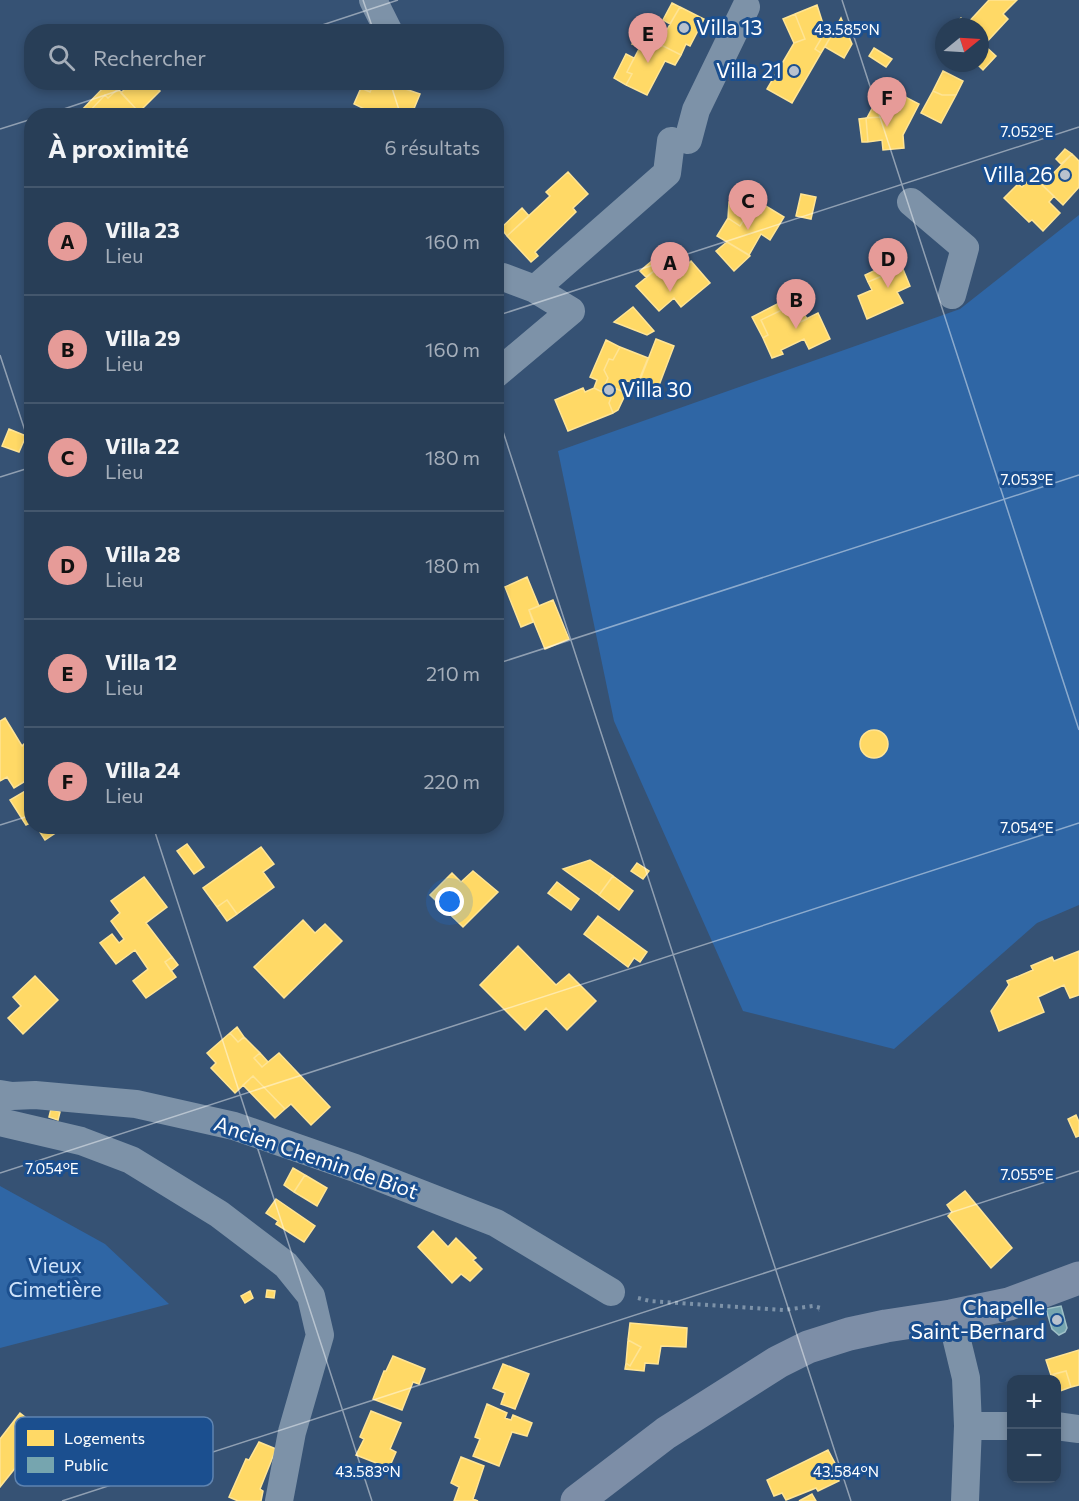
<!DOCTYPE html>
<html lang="fr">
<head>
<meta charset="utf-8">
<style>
	body { margin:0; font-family:Commissioner,sans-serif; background:#30455d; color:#f1f3f6 }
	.controls { position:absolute; right:18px; bottom:18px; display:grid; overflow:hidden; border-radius:12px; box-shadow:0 3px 9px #0003 }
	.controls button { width:54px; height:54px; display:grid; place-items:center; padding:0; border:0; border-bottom:2px solid #44576d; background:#283e57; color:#f1f3f6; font:30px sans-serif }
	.compass { position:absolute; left:935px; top:18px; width:54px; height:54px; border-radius:50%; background:#283e57; box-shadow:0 3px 9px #0003; rotate:72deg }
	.you { position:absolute; left:450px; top:902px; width:21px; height:21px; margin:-15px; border:4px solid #fff; border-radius:50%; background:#1a73e8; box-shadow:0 0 0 9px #1a73e833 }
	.badge { display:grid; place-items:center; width:39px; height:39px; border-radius:50%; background:#e69b98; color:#111; font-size:20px; font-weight:700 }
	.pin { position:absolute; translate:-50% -50px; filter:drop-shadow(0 2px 3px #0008) }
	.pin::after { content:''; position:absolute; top:32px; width:21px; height:18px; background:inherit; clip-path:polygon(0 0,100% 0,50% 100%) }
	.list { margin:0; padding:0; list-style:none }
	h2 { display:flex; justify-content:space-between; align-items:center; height:78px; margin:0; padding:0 24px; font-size:26px }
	h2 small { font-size:20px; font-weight:400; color:#a5aeba }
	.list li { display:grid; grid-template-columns:39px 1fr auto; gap:18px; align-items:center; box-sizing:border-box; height:108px; padding:0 24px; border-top:2px solid #44576d }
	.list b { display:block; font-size:22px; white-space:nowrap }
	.list p { margin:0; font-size:20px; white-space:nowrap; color:#a5aeba }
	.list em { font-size:20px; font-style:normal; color:#a5aeba }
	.icon { flex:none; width:33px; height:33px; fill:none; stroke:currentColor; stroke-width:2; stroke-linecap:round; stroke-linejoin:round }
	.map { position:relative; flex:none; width:1079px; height:1501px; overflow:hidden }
	.search { position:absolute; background:#283e57; box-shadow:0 3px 9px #0003; left:24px; top:24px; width:480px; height:66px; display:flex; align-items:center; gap:15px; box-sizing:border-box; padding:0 21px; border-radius:24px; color:#a5aeba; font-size:22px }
	.panel { position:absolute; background:#283e57; box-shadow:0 3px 9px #0003; left:24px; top:108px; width:480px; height:726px; border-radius:24px }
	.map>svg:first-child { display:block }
</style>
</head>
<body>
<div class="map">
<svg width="1079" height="1501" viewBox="0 0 1079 1501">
	<rect width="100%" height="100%" fill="#365274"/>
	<!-- green -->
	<path fill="#2f66a5" d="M 1079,215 L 1079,905 L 1037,923 L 894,1049 L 743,1011 L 614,721 L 558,451 L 960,309 Z
		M 0,1186 L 105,1244 L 169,1304 L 0,1348 Z"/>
	<!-- homes -->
	<path fill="#ffd966" stroke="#ffe494" stroke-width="1.5" d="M 989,0 L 1017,0 L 1003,14 L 1008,19 L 984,45 L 996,56 L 983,70 L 976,63 L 980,63 L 980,27 L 964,27 Z
		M 672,3 L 680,7 L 670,24 L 663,20 Z
		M 817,5 L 825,30 L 818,33 L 821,39 L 815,49 L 821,53 L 792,103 L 767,89 L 794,43 L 805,39 L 795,14 Z
		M 680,7 L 704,19 L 690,46 L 686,44 L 681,55 L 655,42 L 661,31 L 665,33 Z
		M 795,14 L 805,39 L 794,43 L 783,19 Z
		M 841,18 L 852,44 L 844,58 L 825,47 Z
		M 961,18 L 967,23 L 964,27 L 952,27 Z
		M 825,30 L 830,38 L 821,53 L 815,49 L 821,39 L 818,33 Z
		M 638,33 L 681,55 L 675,65 L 665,61 L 647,95 L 626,85 L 632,74 L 627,72 L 640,47 L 632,44 Z
		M 874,48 L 892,59 L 886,67 L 869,56 Z
		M 626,54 L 634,58 L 627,72 L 632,74 L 626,85 L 614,78 Z
		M 943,71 L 963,81 L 956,95 L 942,95 L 933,91 Z
		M 109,82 L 118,89 L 108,98 L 105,95 L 85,116 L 76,116 Z
		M 131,82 L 162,82 L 157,88 L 160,91 L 139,112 L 121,93 Z
		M 363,82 L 374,82 L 370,92 L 361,88 Z
		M 375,82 L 385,82 L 420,94 L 411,116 L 379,116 L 354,104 L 361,88 L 370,92 Z
		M 888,88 L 919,104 L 903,135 L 904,148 L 883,150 L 882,140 L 868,142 L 866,118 L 882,117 L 887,107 L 879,102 Z
		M 118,89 L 137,110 L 131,116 L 85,116 L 105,95 L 108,98 Z
		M 933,91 L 942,95 L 956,95 L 941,123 L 921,113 Z
		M 876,101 L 887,107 L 882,117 L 867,118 Z
		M 866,118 L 868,142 L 862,142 L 859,119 Z
		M 1065,149 L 1072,154 L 1061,164 L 1056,159 Z
		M 1072,154 L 1079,161 L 1079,187 L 1063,205 L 1042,185 Z
		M 568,172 L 588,194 L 573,208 L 576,212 L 535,252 L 538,256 L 531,262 L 507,236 L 550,196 L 546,192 Z
		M 1033,176 L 1054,196 L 1049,202 L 1060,213 L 1043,231 L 1032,220 L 1029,222 L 1004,198 L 1018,184 L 1022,187 Z
		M 744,193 L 756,200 L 740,226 L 728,218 L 729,202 Z
		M 801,194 L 816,197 L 811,219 L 796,216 Z
		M 756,200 L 784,217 L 770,240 L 761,234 L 749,255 L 717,236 L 728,218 L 740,226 Z
		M 522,208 L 529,216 L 507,236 L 501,228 Z
		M 727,242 L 750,256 L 734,271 L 716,251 Z
		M 898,257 L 910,286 L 897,292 L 903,303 L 867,319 L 858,296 L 872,290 L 868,282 L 889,273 L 885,262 Z
		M 653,260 L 659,267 L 646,277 L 640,271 Z
		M 691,261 L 710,283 L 681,307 L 674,298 L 659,311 L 636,286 L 659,267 L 671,280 Z
		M 674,265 L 680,271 L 671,280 L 665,273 Z
		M 886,265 L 889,273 L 868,282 L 865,275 Z
		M 785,300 L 788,307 L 761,320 L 768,335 L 763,338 L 752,317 Z
		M 633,307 L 654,331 L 647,335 L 614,322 Z
		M 788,307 L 796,324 L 818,313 L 830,339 L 809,349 L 804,339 L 781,350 L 783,354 L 772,358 L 763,338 L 768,335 L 761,320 Z
		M 802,310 L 807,319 L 796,324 L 792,315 Z
		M 656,339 L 674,346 L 658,388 L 640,380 Z
		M 606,340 L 620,347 L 613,360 L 609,359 L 604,370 L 608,378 L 602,392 L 594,388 L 597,380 L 590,377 Z
		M 620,347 L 648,358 L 637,385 L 626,380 L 621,391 L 615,388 L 609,403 L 613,413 L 568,431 L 555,400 L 583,388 L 585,392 L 594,388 L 602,392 L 608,378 L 604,370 L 609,359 L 613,360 Z
		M 615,388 L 626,393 L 618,410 L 613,413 L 609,403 Z
		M 9,429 L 26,436 L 19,452 L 2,446 Z
		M 527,577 L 539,606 L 529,610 L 533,622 L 521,627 L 505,587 Z
		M 553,600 L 569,639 L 545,649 L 529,610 Z
		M 5,718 L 22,746 L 26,742 L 32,751 L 32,777 L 14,788 L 7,777 L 0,781 L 0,721 Z
		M860 744a14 14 0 1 1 28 0a14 14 0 1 1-28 0Z
		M 32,787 L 32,822 L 26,825 L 10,800 Z
		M 36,826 L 66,826 L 45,840 Z
		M 187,844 L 204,867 L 194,874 L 177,851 Z
		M 261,847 L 274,864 L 263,872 L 274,887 L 237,914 L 227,900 L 217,907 L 203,888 Z
		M 590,860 L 613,876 L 599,895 L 563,869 Z
		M 637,863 L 649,871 L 643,879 L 631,871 Z
		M 473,871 L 498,892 L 463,927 L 430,895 L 452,873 L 461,882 Z
		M 613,876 L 633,891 L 619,910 L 599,895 Z
		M 144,877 L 167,907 L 146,923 L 172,957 L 165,962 L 176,977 L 146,998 L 133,981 L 148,969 L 135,950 L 116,964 L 100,943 L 112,934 L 119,943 L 124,939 L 111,921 L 120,913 L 111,901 Z
		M 557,882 L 579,899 L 571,910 L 548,893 Z
		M 227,900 L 237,914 L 227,921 L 217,907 Z
		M 598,916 L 647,952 L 640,962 L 634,958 L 628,967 L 584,934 Z
		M 303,920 L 315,933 L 325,924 L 342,941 L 284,998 L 254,967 Z
		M 518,946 L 556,985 L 569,974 L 596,1001 L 567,1030 L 546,1008 L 525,1030 L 480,985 Z
		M 1079,951 L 1079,995 L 1070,998 L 1064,985 L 1038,997 L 1044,1012 L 999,1031 L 991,1011 L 1009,985 L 1007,981 L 1033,970 L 1031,966 L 1052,957 L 1054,961 Z
		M 172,957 L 178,965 L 171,971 L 165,962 Z
		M 35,976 L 58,1000 L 23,1034 L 8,1018 L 21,1006 L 13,997 Z
		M 237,1027 L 244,1037 L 238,1042 L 230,1033 Z
		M 230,1033 L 238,1042 L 244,1037 L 260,1053 L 254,1058 L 262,1067 L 279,1053 L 330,1107 L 311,1125 L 291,1104 L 285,1109 L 253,1076 L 235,1093 L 211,1068 L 216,1063 L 207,1053 Z
		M 260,1053 L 268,1062 L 262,1067 L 254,1058 Z
		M 253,1076 L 285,1109 L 275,1118 L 243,1085 Z
		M 51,1109 L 60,1112 L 58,1120 L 49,1117 Z
		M 1076,1115 L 1079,1122 L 1079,1136 L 1076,1137 L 1068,1119 Z
		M 293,1168 L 305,1175 L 294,1192 L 284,1185 Z
		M 305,1175 L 327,1188 L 317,1206 L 294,1192 Z
		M 965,1191 L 1012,1248 L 991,1268 L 948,1216 L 952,1212 L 947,1205 Z
		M 276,1199 L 315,1226 L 304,1242 L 276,1224 L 278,1221 L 266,1213 Z
		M 433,1231 L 448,1247 L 456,1238 L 476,1258 L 473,1260 L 482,1269 L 470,1281 L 461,1274 L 452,1283 L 418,1247 Z
		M 267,1290 L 275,1291 L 274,1298 L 266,1297 Z
		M 250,1291 L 253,1298 L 245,1303 L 241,1296 Z
		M 630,1323 L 687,1328 L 686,1347 L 661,1346 L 658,1364 L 645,1363 L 644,1371 L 625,1369 L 626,1363 L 630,1366 L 641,1347 L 628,1340 Z
		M 628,1340 L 641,1347 L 630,1366 L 626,1363 Z
		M 1079,1350 L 1079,1385 L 1071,1387 L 1066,1371 L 1051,1375 L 1046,1360 Z
		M 393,1356 L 425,1369 L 419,1384 L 413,1382 L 402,1410 L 373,1399 L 384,1371 L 386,1371 Z
		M 503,1364 L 529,1374 L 515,1409 L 501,1404 L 505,1393 L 493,1388 Z
		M 1066,1371 L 1071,1387 L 1060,1391 L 1054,1374 Z
		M 487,1404 L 507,1413 L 505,1418 L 511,1420 L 513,1415 L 532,1423 L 527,1436 L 512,1432 L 499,1466 L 473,1456 L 480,1439 L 475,1437 Z
		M 371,1411 L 401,1423 L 390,1449 L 396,1452 L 389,1468 L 356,1455 L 364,1439 L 360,1437 Z
		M 20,1413 L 44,1432 L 0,1487 L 0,1439 Z
		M 259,1442 L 276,1449 L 260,1489 L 263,1491 L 261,1501 L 238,1501 L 229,1497 L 246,1459 L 249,1460 Z
		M 828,1450 L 837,1467 L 834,1469 L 839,1481 L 818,1491 L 816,1488 L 786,1500 L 782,1493 L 774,1496 L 767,1480 Z
		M 461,1457 L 484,1466 L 473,1499 L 478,1501 L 454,1501 L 459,1487 L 451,1483 Z
		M 812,1494 L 816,1501 L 799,1501 Z"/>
	<!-- public -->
	<path fill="#76a5af" stroke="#9fc0c7" stroke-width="1.5" d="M 1061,1306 L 1067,1328 L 1065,1332 L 1059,1335 L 1052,1329 L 1046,1309 Z"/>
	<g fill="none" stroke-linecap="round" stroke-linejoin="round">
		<!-- path -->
		<path stroke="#7d92a8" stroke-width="4" stroke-dasharray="3 4.5" stroke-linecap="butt" d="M 638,1298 L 650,1301 L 784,1310 L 813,1306 L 821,1308 L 818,1310"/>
		<!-- minor -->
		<path stroke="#7d92a8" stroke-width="28" d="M 373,0 L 389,32
			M 688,140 L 696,110 L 746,7
			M 911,202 L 965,248 L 952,295
			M 496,279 L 503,277 L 535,289
			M 496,374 L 571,311 L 535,289 L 667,173 L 671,141
			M 0,1094 L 12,1096 L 35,1095 L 136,1104 L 234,1126 L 355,1168 L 496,1223 L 611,1292
			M 0,1122 L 81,1141 L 131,1160 L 219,1214 L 286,1265 L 311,1296 L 320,1335 L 292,1432 L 279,1501
			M 951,1316 L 966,1378 L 968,1426 L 965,1501
			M 968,1426 L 1012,1426
			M 1056,1426 L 1079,1429"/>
		<!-- major -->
		<path stroke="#7d8ea7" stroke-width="33" d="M 577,1501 L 666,1433 L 778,1362 L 808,1347 L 849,1334 L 886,1326 L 951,1316 L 1009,1304 L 1079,1278"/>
	</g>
	<!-- ticks -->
	<path fill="none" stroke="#fff" stroke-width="1.5" stroke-opacity="0.45" d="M 363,0 L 374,32M 842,0 L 1079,730M 301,32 L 398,0M 390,82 L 401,116M 43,116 L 144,82M 0,129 L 32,119M 496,316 L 1079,127M 0,355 L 32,452M 496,410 L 851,1501M 0,477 L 32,467M 496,664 L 1079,475M 0,825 L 32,815M 153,826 L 372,1501M 0,1173 L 1079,823M 62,1501 L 1079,1171"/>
	<!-- markers -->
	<g fill="#b9c2ce" stroke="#1b4f8f" stroke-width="2">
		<circle cx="684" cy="28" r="6"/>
		<circle cx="794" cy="71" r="6"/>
		<circle cx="1065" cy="175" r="6"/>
		<circle cx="609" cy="390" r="6"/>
		<circle cx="1057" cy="1320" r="6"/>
	</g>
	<g text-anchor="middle" stroke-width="6" stroke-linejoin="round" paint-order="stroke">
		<!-- poi labels -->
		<g font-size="21" fill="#fff" stroke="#1b4f8f" text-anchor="end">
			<text x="696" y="35" text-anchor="start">Villa 13</text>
			<text x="782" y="78">Villa 21</text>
			<text x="1053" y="182">Villa 26</text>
			<text x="621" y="397" text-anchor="start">Villa 30</text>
			<text x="1045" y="1315">Chapelle<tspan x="1045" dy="24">Saint-Bernard</tspan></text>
		</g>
		<!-- street labels -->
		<g font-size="21" fill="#fff" stroke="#1b4f8f">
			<text transform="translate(316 1158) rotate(19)" y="7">Ancien Chemin de Biot</text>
		</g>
		<!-- park labels -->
		<g font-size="21" fill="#cfe3fa" stroke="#1b4f8f">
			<text x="55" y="1273">Vieux<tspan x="55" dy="24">Cimetière</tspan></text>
		</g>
	</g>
	<!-- legend -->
	<rect x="15" y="1417" width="198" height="69" rx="9" fill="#1b4f8f" stroke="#5f84b1" stroke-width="1.5"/>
	<rect x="27" y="1430" width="27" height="16" fill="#ffd966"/>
	<rect x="27" y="1457" width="27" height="16" fill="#76a5af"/>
	<g font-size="16" fill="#fff">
		<text x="64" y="1444">Logements</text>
		<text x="64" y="1471">Public</text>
	</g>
	<g font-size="15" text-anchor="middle" fill="#fff" stroke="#1b4f8f" stroke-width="6" stroke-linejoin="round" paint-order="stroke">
		<text x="847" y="35">43.585°N</text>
		<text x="1027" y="137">7.052°E</text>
		<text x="1027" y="485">7.053°E</text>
		<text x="1027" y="833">7.054°E</text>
		<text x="52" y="1174">7.054°E</text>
		<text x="1027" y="1180">7.055°E</text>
		<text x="368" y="1477">43.583°N</text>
		<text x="846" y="1477">43.584°N</text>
	</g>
</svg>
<div class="controls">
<button>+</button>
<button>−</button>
</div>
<svg class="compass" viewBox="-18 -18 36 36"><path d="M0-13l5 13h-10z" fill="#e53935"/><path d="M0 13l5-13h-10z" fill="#a5aeba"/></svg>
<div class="you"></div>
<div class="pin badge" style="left:670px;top:292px">A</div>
<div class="pin badge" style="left:796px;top:329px">B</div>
<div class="pin badge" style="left:748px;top:230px">C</div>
<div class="pin badge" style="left:888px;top:288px">D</div>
<div class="pin badge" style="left:648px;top:63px">E</div>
<div class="pin badge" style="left:887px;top:127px">F</div>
<div class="search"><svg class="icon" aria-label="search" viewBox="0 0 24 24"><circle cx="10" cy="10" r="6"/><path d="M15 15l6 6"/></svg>Rechercher</div>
<section class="panel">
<h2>À proximité<small>6 résultats</small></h2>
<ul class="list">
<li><span class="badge">A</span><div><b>Villa 23</b><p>Lieu</p></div><em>160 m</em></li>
<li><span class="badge">B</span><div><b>Villa 29</b><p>Lieu</p></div><em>160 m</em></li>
<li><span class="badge">C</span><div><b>Villa 22</b><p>Lieu</p></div><em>180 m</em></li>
<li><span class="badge">D</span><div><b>Villa 28</b><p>Lieu</p></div><em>180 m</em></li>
<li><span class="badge">E</span><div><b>Villa 12</b><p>Lieu</p></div><em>210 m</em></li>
<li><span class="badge">F</span><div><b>Villa 24</b><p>Lieu</p></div><em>220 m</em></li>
</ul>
</section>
</div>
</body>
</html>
